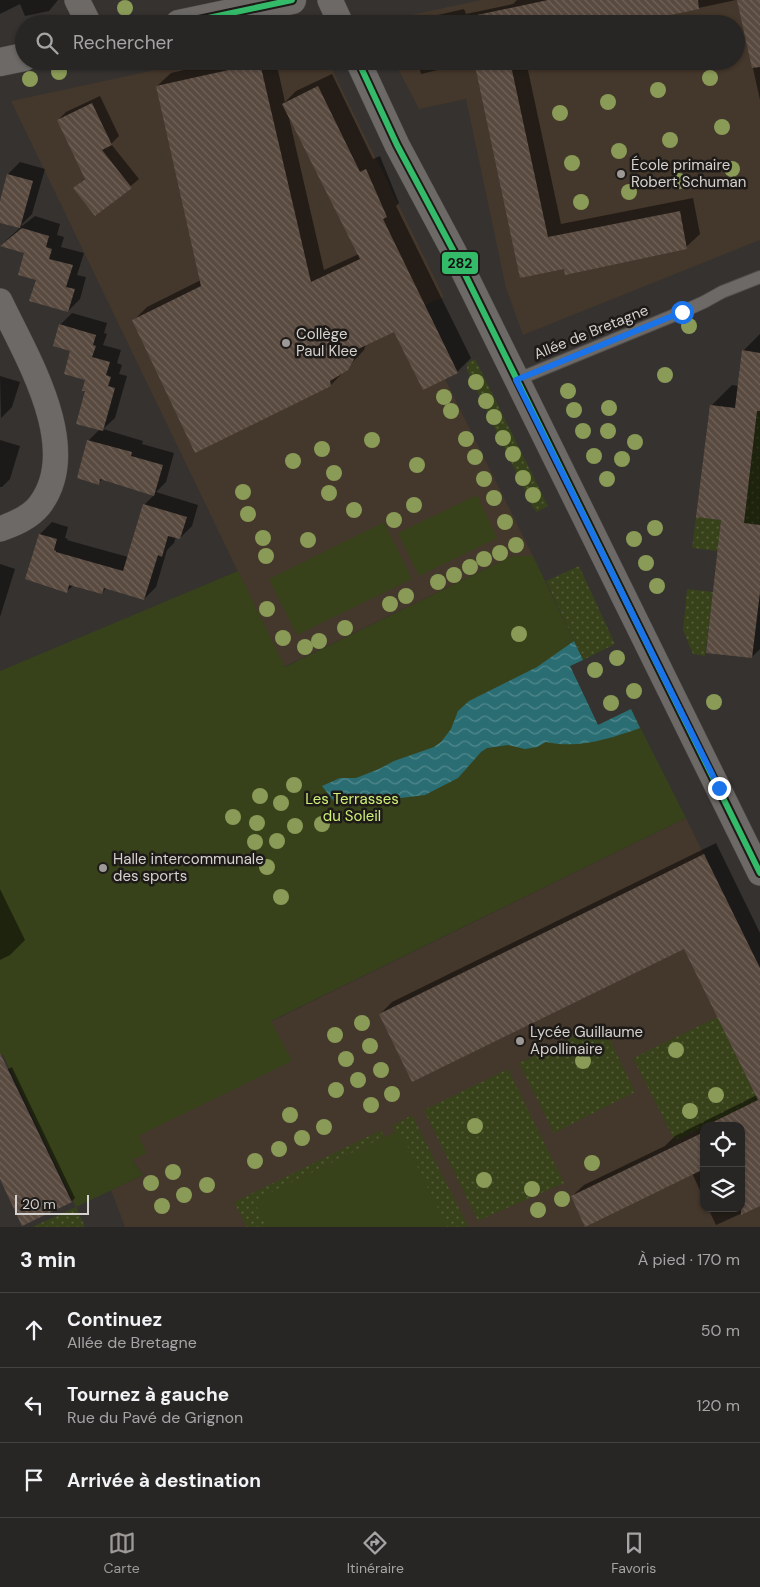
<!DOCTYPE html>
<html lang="fr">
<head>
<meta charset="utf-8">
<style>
	body { margin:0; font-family:"DM Sans",sans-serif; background:#302e2c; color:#f1f3f6 }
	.controls { position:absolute; right:15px; bottom:15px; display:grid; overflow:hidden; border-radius:10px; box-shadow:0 1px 4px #0004 }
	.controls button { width:45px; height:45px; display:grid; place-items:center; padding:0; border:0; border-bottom:1px solid #444341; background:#282624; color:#f1f3f6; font:25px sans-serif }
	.scale { position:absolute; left:15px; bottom:12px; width:74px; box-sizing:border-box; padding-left:5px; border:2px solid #d4d1ce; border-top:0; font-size:14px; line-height:18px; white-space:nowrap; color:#d4d1ce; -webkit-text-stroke:4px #1d1a18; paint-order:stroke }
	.stop { position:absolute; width:15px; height:15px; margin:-11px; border:4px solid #1a73e8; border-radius:50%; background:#fff }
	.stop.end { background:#1a73e8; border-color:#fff; box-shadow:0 1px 5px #0008 }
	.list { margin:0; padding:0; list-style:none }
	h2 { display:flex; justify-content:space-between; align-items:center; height:65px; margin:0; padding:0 20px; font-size:21px }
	h2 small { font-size:16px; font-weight:400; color:#a5a5a6 }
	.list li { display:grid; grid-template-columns:32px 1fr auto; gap:15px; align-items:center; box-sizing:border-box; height:75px; padding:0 20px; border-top:1px solid #444341 }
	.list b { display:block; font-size:19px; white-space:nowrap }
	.list p { margin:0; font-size:16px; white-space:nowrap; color:#a5a5a6 }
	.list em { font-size:16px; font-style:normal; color:#a5a5a6 }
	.icon { flex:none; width:28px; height:28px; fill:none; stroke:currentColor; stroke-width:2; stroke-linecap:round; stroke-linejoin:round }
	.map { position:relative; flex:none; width:760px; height:1227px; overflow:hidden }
	.search { position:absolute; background:#282624; box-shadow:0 1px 4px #0004; left:15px; right:15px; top:15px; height:55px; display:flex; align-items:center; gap:12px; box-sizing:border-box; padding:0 18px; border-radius:28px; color:#a5a5a6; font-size:19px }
	.sheet { height:290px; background:#282624 }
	nav { display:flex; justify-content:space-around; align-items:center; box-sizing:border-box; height:70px; border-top:1px solid #444341; background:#282624; font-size:14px; color:#a5a5a6 }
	nav a { display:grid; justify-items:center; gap:2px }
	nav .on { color:#9c9997 }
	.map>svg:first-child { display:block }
</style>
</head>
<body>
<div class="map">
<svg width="760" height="1227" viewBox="0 0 760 1227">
	<defs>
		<pattern id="grass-dots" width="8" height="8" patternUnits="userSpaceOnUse" patternTransform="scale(1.25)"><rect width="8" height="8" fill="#38421a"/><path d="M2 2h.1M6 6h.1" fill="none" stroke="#545c3a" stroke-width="1.8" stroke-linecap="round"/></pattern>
		<pattern id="water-waves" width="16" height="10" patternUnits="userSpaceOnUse" patternTransform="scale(1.25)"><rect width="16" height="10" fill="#2a6e74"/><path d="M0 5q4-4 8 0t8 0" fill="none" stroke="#52888d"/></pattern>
		<pattern id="building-back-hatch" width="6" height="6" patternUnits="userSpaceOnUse" patternTransform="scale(1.25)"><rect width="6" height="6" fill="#594a40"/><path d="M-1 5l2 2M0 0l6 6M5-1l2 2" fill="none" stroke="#70635a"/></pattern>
	</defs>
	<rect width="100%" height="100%" fill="#353230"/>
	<!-- commercial -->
	<path fill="#44372b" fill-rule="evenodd" d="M 481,0 L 760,0 L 760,240 L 523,335 L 506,288 L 466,99 L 419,109 L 394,61 L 736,61 L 736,24 L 401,24 L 406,16 Z
		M 197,61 L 328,61 L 444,297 L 425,305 L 458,373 L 445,379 L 533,556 L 512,556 L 284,667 L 11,101 Z
		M 686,818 L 760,968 L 760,1227 L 125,1227 L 111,1190 L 143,1175 L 132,1160 L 137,1136 L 291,1061 L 270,1022 ZM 704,1126 L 741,1126 L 741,1208 L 704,1208 Z"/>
	<!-- grass -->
	<path fill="url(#grass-dots)" d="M 475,359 L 548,506 L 537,512 L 533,508 L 467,370 L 467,363 Z
		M 757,411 L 760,411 L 760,525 L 744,523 Z
		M 696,517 L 721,520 L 718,551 L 692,548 Z
		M 579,566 L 615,644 L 583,660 L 546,581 Z
		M 687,589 L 713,592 L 705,656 L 693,654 L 683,630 Z
		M 717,1017 L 758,1100 L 675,1141 L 633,1058 Z
		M 602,1023 L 635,1092 L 554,1133 L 519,1063 Z
		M 508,1069 L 564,1183 L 478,1221 L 424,1110 Z
		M 412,1115 L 468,1226 L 466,1227 L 447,1227 L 399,1130 L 394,1132 L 392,1126 Z
		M 381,1130 L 384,1137 L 255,1201 L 267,1227 L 247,1227 L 234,1202 Z
		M 76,1207 L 85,1227 L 32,1227 Z"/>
	<!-- park -->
	<path fill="#38421a" d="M 477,495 L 497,538 L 419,576 L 398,533 Z
		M 384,522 L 412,579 L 297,635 L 269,579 Z
		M 512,556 L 533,556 L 583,660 L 570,666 L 598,725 L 631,709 L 686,818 L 271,1021 L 292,1061 L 138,1136 L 147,1153 L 132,1160 L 143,1175 L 76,1207 L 3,1055 L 0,1056 L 0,671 L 238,571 L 285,667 Z
		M 399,1130 L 447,1227 L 267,1227 L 254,1201 Z"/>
	<!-- water -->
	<path fill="url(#water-waves)" d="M 574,641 L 583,660 L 570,666 L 598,725 L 631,709 L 640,728 C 609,739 578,749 546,742 L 537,747 L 525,749 L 508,745 L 487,748 L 481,752 L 458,778 L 425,795 L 376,801 L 351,806 L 336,804 L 322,786 L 340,778 L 356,778 L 379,769 L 394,761 L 434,747 L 441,742 L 451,729 L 458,711 L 469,701 L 537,667 Z"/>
	<!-- shadow -->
	<path fill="#0007" fill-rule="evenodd" d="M 0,0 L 58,0 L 49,11 L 25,16 L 20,4 L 0,14 Z
		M 517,0 L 736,0 L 623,24 L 419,24 L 425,18 L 464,9 L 466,14 L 513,4 Z
		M 738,0 L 760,0 L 760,100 Z
		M 224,61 L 276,61 L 285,102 L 296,91 L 332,74 L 373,159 L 380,156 L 399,203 L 396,206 L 471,358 L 457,372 L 423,389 L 394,330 L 366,344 L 364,350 L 331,385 L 133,321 L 147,307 L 201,280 L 157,86 L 171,73 ZM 289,118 L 359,254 L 324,270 Z
		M 418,61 L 475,61 L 421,74 Z
		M 475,61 L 526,61 L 561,224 L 693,198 L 700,234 L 686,247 L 565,267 L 521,276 Z
		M 100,96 L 119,136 L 111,144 L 139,179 L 96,215 L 75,188 L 86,177 L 58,120 L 66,112 Z
		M 20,162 L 45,169 L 32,214 L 21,225 L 22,226 L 35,216 L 60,224 L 57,235 L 64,237 L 61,247 L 84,253 L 77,275 L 86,277 L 80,299 L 68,311 L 37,279 L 26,252 L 1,245 L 21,227 L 0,221 L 0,206 L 8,174 Z
		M 72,313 L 107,323 L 104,333 L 107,334 L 103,345 L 121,350 L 117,363 L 122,365 L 119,374 L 127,376 L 115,418 L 103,429 L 143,441 L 142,444 L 174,453 L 166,482 L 156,492 L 198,505 L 192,526 L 180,538 L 176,537 L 174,543 L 167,550 L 156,587 L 144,599 L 107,587 L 102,593 L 74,585 L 67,591 L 40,534 L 52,522 L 68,527 L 65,538 L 68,539 L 67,540 L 128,557 L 144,505 L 154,495 L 103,479 L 98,483 L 88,441 L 100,429 L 87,390 L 87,379 L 60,325 Z
		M 760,334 L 760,649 L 752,657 L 722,519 L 711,406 L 732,385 L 739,386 L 743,351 Z
		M 0,376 L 20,382 L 12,407 L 1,418 Z
		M 0,440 L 20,446 L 10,479 L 2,487 L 0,487 Z
		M 0,564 L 15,569 L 0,617 Z
		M 716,843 L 760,933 L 760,1205 L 716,1225 L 708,1208 L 741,1208 L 741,1126 L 704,1126 L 704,1199 L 692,1173 L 572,1196 L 584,1185 L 665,1146 L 675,1136 L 757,1095 L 685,948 L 380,1014 L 392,1002 Z
		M 0,889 L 25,940 L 10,955 L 0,960 Z
		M 12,1067 L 75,1198 L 72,1201 L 0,1176 L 0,1073 Z"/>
	<!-- building -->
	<path fill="url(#building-back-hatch)" d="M 548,0 L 698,0 L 699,9 L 628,24 L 478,24 L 477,15 Z
		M 737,0 L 760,0 L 760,67 L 752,68 Z
		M 474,61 L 510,61 L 548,237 L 680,211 L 687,249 L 565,275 L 564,269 L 520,278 Z
		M 260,63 L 311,282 L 360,259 L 282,104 L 318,86 L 360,172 L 366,169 L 387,217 L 383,219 L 458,373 L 423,390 L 394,332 L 356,350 L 354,359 L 348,370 L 330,381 L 331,386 L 195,453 L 132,320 L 201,286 L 156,86 Z
		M 92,103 L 112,145 L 102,150 L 132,188 L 95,216 L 73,188 L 85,179 L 57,120 Z
		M 7,174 L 33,181 L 20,228 L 0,223 L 0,201 Z
		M 22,228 L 49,236 L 46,247 L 52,249 L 49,259 L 73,265 L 66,287 L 75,289 L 68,312 L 29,301 L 36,280 L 18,275 L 24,253 L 0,246 Z
		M 59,324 L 96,335 L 93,345 L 96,346 L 92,357 L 110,362 L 106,375 L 111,377 L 108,386 L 115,388 L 103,431 L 76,424 L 85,391 L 82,391 L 85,380 L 64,374 L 70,351 L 53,346 Z
		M 742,350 L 760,353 L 760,411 L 757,411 L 744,523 L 760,525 L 760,592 L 752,658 L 706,653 L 721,520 L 696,517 L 710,405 L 735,408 Z
		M 87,440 L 132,452 L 131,456 L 163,465 L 154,496 L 100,479 L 99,485 L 77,478 Z
		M 143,504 L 187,517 L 180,539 L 168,536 L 162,557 L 158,555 L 144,600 L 104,588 L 102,594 L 69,585 L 67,593 L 25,579 L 39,534 L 57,539 L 54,550 L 56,551 L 56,552 L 123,571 Z
		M 704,854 L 760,968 L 760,1206 L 741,1215 L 741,1126 L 705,1126 L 758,1100 L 684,949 L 412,1082 L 379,1014 Z
		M 0,1053 L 72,1202 L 22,1226 L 0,1179 Z
		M 704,1132 L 704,1169 L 585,1227 L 571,1196 Z"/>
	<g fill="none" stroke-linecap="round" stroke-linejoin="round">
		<defs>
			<path id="service" d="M 516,380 L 682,312 L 704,302 L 722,292 L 760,277"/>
			<path id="minor" d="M 77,0 L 89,24
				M 330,0 L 341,24
				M 358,61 L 397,145 L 453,250 L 760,873
				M 0,301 C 26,356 84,449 39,506 C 29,518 14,524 0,529"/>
			<path id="tertiary" d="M 179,24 L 292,0
				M 0,62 L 24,57"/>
		</defs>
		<!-- service casing -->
		<use href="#service" stroke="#514e4c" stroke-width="14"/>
		<!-- minor casing -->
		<use href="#minor" stroke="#514e4c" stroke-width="26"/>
		<!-- tertiary casing -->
		<use href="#tertiary" stroke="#514e4c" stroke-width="29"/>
		<!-- service -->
		<use href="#service" stroke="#6c6967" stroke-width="12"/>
		<!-- minor -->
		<use href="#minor" stroke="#6c6967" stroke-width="25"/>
		<!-- tertiary -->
		<use href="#tertiary" stroke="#6c6967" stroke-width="28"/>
		<defs>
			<path id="bus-1" d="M 180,24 L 292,0
				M 358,61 L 397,145 L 453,250 L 760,873"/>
		</defs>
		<!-- bus-1 casing -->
		<use href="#bus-1" stroke="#1d1a18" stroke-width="10"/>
		<!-- bus-1 -->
		<use href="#bus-1" stroke="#34bb69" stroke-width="6"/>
	</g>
	<!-- trees -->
	<g fill="#8a9a57">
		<circle cx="125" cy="8" r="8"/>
		<circle cx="59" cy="72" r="8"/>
		<circle cx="710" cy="78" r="8"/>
		<circle cx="30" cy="79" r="8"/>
		<circle cx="658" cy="90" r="8"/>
		<circle cx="608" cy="102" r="8"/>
		<circle cx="560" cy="113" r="8"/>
		<circle cx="722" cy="127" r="8"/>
		<circle cx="670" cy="140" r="8"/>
		<circle cx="619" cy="151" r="8"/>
		<circle cx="572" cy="163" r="8"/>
		<circle cx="732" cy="169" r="8"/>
		<circle cx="679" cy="181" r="8"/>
		<circle cx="629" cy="192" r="8"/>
		<circle cx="581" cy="202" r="8"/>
		<circle cx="689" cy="326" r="8"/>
		<circle cx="665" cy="375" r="8"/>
		<circle cx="476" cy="382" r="8"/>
		<circle cx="568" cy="391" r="8"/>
		<circle cx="444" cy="397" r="8"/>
		<circle cx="486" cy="401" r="8"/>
		<circle cx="609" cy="408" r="8"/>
		<circle cx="574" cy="410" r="8"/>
		<circle cx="451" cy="411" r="8"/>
		<circle cx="494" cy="417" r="8"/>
		<circle cx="583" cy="431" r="8"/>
		<circle cx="608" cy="431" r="8"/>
		<circle cx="503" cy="438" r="8"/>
		<circle cx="466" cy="439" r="8"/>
		<circle cx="372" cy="440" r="8"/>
		<circle cx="635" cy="442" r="8"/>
		<circle cx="322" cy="449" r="8"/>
		<circle cx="513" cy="454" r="8"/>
		<circle cx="594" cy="456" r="8"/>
		<circle cx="475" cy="457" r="8"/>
		<circle cx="622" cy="459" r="8"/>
		<circle cx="293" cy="461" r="8"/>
		<circle cx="417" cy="465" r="8"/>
		<circle cx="334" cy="473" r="8"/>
		<circle cx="523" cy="478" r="8"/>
		<circle cx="484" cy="479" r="8"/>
		<circle cx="607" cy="479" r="8"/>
		<circle cx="243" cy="492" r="8"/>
		<circle cx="329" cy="493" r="8"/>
		<circle cx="533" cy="495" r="8"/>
		<circle cx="494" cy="498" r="8"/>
		<circle cx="414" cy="505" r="8"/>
		<circle cx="354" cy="510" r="8"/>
		<circle cx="248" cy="514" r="8"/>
		<circle cx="394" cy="520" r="8"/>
		<circle cx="505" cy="522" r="8"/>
		<circle cx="655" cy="528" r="8"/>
		<circle cx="263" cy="538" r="8"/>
		<circle cx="634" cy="539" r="8"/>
		<circle cx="308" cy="540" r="8"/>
		<circle cx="516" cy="545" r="8"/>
		<circle cx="500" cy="553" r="8"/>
		<circle cx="266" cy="556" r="8"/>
		<circle cx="484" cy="559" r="8"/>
		<circle cx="646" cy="563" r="8"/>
		<circle cx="470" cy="567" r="8"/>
		<circle cx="454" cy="575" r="8"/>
		<circle cx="438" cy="582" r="8"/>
		<circle cx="657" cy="586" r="8"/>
		<circle cx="406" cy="596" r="8"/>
		<circle cx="390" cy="604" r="8"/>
		<circle cx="267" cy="609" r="8"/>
		<circle cx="345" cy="628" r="8"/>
		<circle cx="519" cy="634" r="8"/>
		<circle cx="283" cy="638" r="8"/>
		<circle cx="319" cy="641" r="8"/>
		<circle cx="305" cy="647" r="8"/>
		<circle cx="617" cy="658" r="8"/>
		<circle cx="595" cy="670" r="8"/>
		<circle cx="634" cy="691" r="8"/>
		<circle cx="714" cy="702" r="8"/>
		<circle cx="611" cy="703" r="8"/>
		<circle cx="294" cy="785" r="8"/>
		<circle cx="260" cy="796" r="8"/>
		<circle cx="281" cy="803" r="8"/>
		<circle cx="233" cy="817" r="8"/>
		<circle cx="257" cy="823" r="8"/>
		<circle cx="322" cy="824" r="8"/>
		<circle cx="295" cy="826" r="8"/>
		<circle cx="277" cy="841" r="8"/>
		<circle cx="255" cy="842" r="8"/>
		<circle cx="267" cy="867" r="8"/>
		<circle cx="281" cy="897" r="8"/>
		<circle cx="362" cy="1023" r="8"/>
		<circle cx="335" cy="1035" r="8"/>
		<circle cx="370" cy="1046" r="8"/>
		<circle cx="676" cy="1050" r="8"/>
		<circle cx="346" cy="1059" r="8"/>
		<circle cx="583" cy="1061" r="8"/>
		<circle cx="381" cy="1070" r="8"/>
		<circle cx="358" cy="1080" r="8"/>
		<circle cx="336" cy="1090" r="8"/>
		<circle cx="392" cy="1094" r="8"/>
		<circle cx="716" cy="1095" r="8"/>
		<circle cx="371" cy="1105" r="8"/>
		<circle cx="690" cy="1111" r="8"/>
		<circle cx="290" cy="1115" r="8"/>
		<circle cx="475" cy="1126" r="8"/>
		<circle cx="324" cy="1127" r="8"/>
		<circle cx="302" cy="1138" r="8"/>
		<circle cx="279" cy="1149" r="8"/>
		<circle cx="255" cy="1161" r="8"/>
		<circle cx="592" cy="1163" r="8"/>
		<circle cx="173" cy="1172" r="8"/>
		<circle cx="484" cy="1180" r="8"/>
		<circle cx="151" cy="1183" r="8"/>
		<circle cx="207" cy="1185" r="8"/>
		<circle cx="532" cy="1189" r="8"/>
		<circle cx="184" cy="1195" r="8"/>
		<circle cx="562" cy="1199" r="8"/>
		<circle cx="162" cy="1206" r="8"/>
		<circle cx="538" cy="1210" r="8"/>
	</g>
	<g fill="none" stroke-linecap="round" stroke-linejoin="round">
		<!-- route -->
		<path stroke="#1a73e8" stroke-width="6" d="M 682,312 L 516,380 L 719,788"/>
	</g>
	<!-- markers -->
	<g fill="#9c9997" stroke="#1d1a18" stroke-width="2">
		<circle cx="621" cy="174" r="5"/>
		<circle cx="286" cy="343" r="5"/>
		<circle cx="103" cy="868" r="5"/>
		<circle cx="520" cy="1041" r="5"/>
	</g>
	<g text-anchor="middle" stroke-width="5" stroke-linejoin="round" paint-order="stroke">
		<!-- poi labels -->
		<g font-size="15" fill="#d4d1ce" stroke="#1d1a18" text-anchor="start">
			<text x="631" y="170">École primaire<tspan x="631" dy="17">Robert Schuman</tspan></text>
			<text x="296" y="339">Collège<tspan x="296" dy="17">Paul Klee</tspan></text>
			<text x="113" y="864">Halle intercommunale<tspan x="113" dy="17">des sports</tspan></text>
			<text x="530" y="1037">Lycée Guillaume<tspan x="530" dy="17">Apollinaire</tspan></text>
		</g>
		<!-- street labels -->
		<g font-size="15" fill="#d4d1ce" stroke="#1d1a18">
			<text transform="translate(591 332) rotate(-22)" y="5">Allée de Bretagne</text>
		</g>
		<!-- park labels -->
		<g font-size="15" fill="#cff077" stroke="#1d1a18">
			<text x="352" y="804">Les Terrasses<tspan x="352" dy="17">du Soleil</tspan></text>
		</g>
	</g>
	<rect stroke="#1d1a18" stroke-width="2" x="441" y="251" width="38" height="24" rx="5" fill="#34bb69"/>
	<g font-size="14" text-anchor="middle" font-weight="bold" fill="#111">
		<text x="460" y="268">282</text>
	</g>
</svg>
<div class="controls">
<button><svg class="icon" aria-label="locate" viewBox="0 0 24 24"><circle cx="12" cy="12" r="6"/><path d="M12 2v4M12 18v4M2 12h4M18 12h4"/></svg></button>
<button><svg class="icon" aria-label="layers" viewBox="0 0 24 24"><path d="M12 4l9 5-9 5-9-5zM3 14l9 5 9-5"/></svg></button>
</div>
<div class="scale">20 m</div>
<div class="stop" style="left:682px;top:312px"></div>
<div class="stop end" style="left:719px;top:788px"></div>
<div class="search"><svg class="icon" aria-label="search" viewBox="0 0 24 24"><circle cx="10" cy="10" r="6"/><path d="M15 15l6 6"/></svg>Rechercher</div>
</div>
<section class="sheet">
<h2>3 min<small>À pied · 170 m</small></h2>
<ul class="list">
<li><svg class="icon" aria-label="ahead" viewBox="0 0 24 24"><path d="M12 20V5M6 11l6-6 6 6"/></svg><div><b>Continuez</b><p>Allée de Bretagne</p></div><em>50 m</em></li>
<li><svg class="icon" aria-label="left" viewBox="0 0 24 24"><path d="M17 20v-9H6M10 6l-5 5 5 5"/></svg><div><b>Tournez à gauche</b><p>Rue du Pavé de Grignon</p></div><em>120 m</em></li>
<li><svg class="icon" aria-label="arrive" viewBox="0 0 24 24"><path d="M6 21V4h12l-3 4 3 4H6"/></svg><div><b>Arrivée à destination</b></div></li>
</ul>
</section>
<nav>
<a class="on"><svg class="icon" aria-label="map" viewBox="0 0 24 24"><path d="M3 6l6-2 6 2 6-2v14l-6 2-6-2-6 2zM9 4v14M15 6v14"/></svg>Carte</a>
<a><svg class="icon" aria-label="directions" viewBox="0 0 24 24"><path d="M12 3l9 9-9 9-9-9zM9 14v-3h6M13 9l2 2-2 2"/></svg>Itinéraire</a>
<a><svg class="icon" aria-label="saved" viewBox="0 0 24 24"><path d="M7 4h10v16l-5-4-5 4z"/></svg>Favoris</a>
</nav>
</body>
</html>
